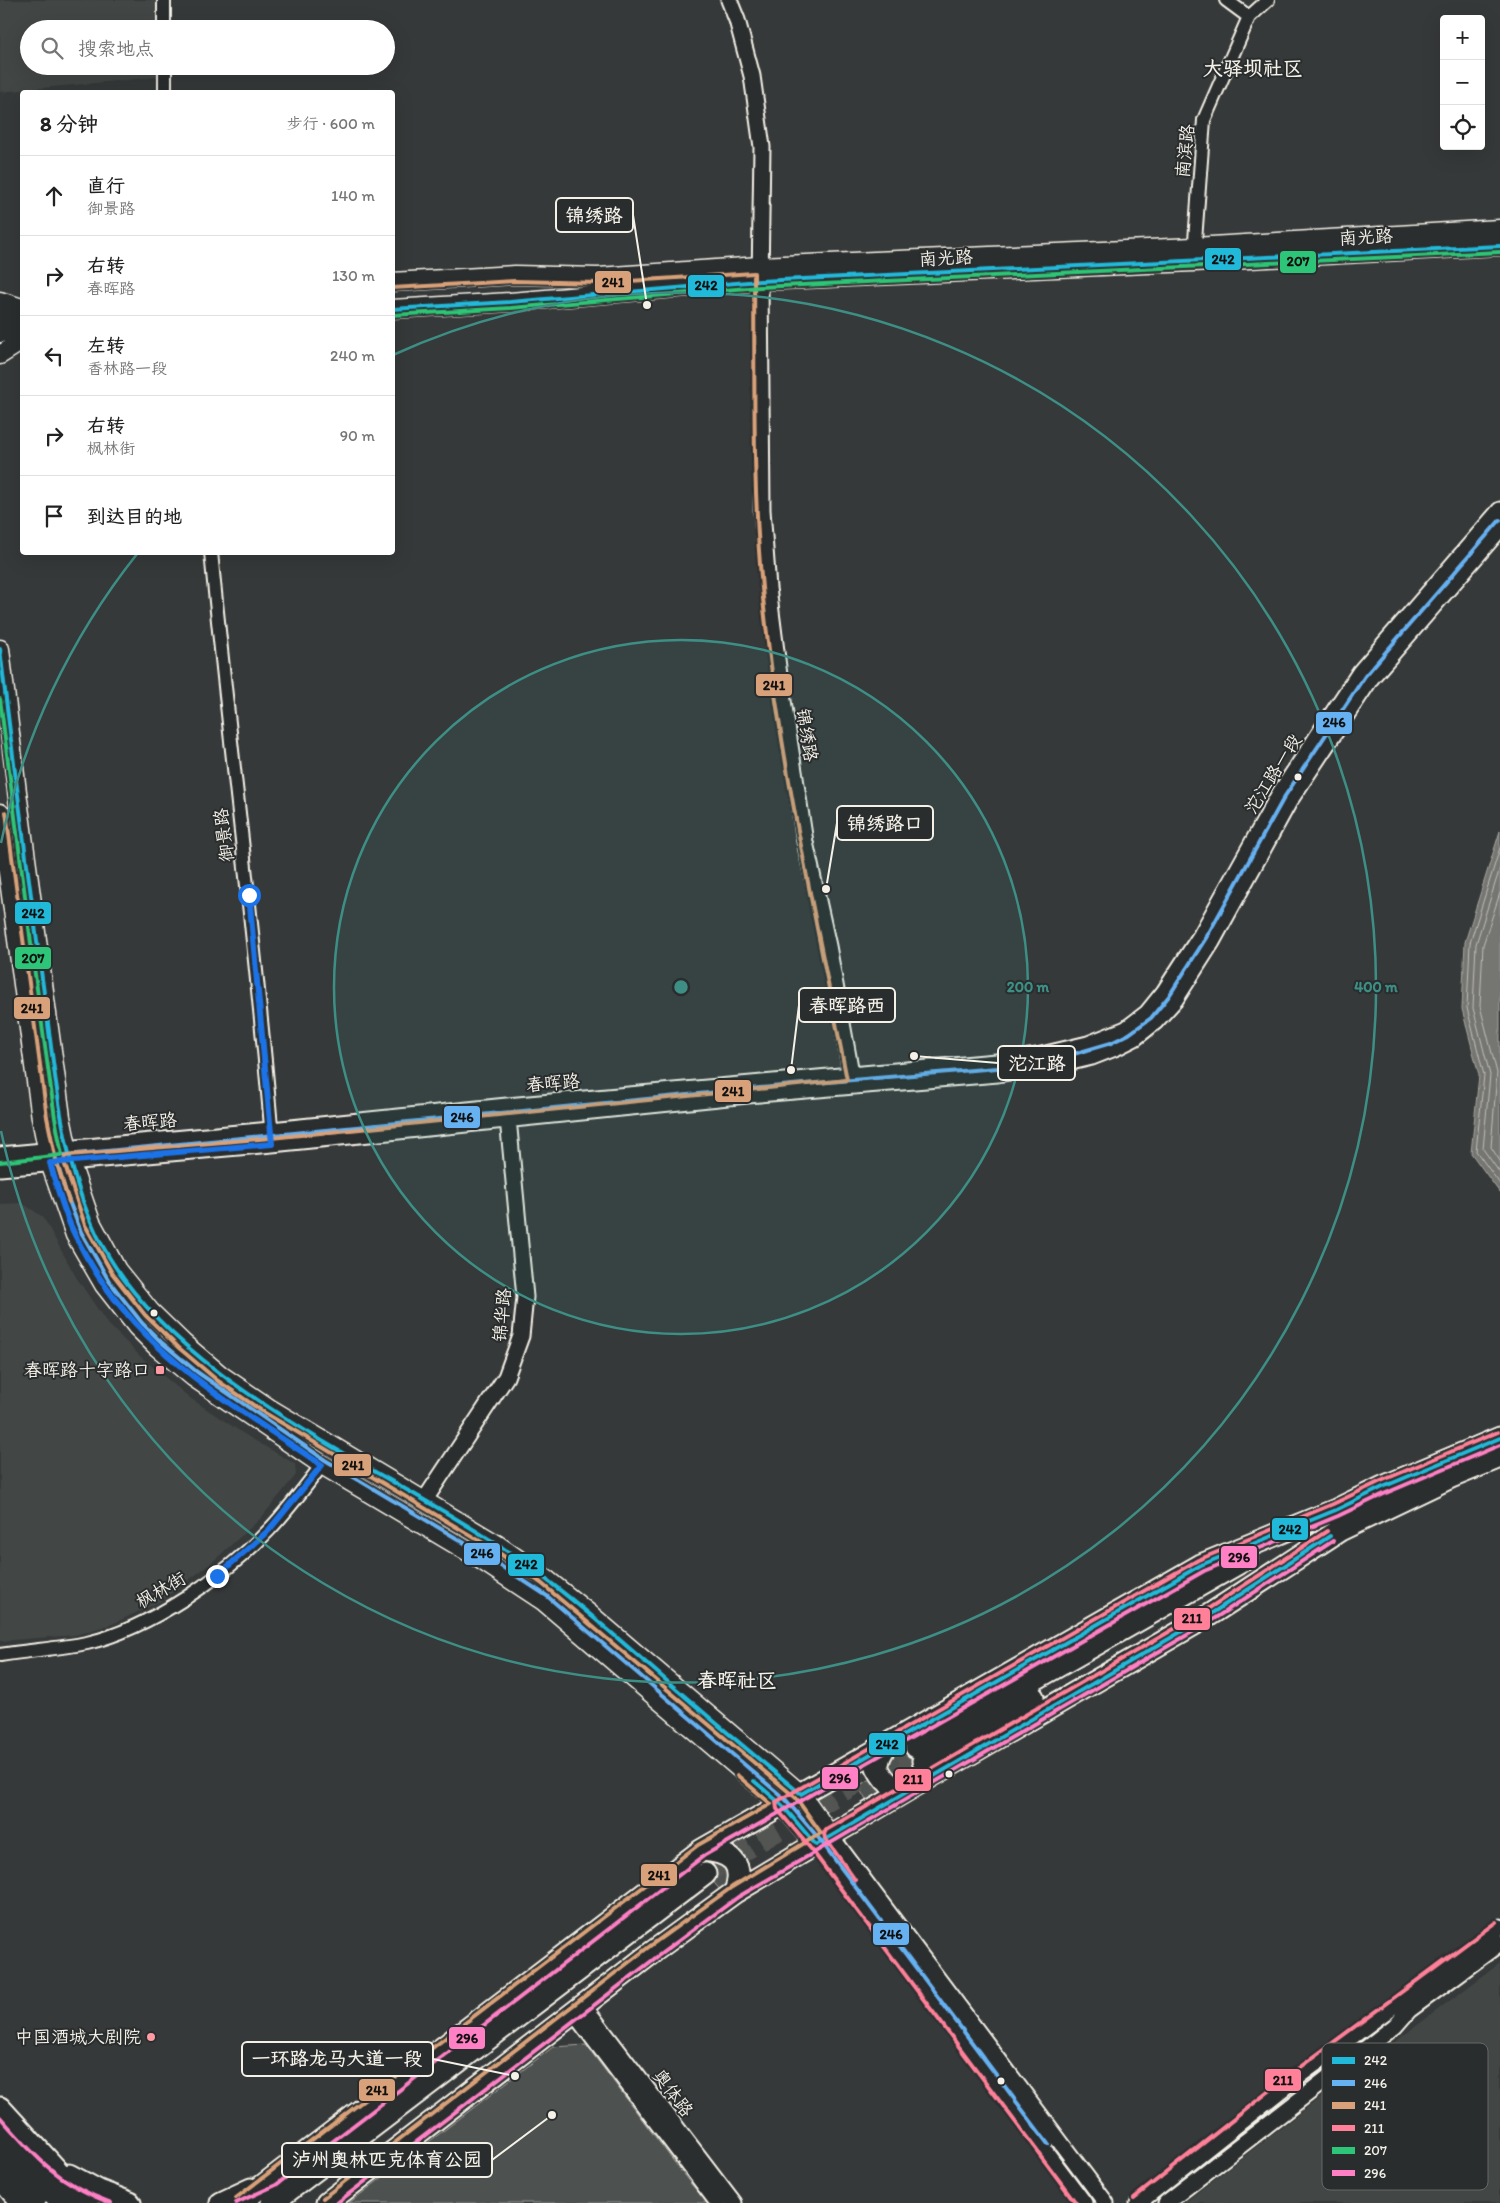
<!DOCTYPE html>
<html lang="zh">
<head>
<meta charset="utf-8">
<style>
	body { margin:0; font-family:Itim,"LXGW WenKai TC",sans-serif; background:#f6f6f6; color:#222 }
	.controls { position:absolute; right:15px; top:15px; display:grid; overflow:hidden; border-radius:5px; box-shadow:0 5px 20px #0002 }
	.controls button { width:45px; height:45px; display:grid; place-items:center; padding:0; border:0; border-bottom:1px solid #e0e0e0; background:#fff; color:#222; font:25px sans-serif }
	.stop { position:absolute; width:15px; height:15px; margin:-11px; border:4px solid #1a73e8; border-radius:50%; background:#fff }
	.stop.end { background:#1a73e8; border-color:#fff; box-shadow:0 1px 5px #0008 }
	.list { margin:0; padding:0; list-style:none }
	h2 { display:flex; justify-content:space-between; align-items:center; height:65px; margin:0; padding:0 20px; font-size:21px }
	h2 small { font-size:16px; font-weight:400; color:#767676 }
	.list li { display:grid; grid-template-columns:32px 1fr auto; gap:15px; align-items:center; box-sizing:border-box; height:80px; padding:0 20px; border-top:1px solid #e0e0e0 }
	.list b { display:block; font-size:19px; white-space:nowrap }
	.list p { margin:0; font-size:16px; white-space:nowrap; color:#767676 }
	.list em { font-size:16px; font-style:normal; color:#767676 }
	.icon { flex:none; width:28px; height:28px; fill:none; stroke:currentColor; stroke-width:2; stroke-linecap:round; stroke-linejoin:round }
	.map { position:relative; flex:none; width:1500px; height:2203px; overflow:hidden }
	.search { position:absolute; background:#fff; box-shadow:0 5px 20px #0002; left:20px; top:20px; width:375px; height:55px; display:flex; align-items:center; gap:12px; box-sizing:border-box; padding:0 18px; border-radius:28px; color:#767676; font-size:19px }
	.panel { position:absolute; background:#fff; box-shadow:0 5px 20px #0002; left:20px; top:90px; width:375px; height:465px; border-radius:5px }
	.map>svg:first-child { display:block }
</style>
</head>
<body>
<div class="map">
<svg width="1500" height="2203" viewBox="0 0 1500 2203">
	<rect width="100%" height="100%" fill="#363939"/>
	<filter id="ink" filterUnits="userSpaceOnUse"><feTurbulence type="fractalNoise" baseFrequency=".02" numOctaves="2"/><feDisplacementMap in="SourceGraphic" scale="10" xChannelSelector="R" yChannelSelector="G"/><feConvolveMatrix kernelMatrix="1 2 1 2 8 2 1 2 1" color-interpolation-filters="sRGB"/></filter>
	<g filter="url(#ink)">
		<!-- built -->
		<path fill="#434645" d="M 0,0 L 160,0 L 163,29 L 29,29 L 29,66 L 167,66 L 168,76 L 0,92 Z
			M 22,1203 L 43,1217 L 76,1277 L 107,1323 L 140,1356 L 190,1398 L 247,1436 L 295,1464 L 296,1475 L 261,1518 L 209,1565 L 159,1602 L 112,1624 L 75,1635 L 0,1641 L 0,1204 Z
			M 1500,1963 L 1500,2203 L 1184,2203 L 1299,2114 Z"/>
		<!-- green -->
		<path fill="#4e514f" stroke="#a1a19c" d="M 910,1741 L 923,1769 L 907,1777 L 894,1776 L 887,1766 L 889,1756 Z
			M 873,1778 L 884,1791 L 867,1802 L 858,1786 Z
			M 713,1860 L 726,1865 L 730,1882 L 721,1891 L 700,1866 Z
			M 586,2045 L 690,2183 L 708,2203 L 349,2203 L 553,2047 Z"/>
		<!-- water -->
		<path fill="#757572" stroke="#a8a7a1" d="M 1500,831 L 1500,1193 L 1471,1153 L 1479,1075 L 1462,1009 L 1465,942 Z"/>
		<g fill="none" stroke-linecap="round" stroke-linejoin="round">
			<!-- shore -->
			<path stroke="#c1bfb9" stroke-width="1" d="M 1500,848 L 1470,943 L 1467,1008 L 1484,1075 L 1476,1151 L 1500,1184
				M 1500,868 L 1476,944 L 1473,1008 L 1490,1075 L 1483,1149 L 1500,1173
				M 1500,893 L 1483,945 L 1480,1006 L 1497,1073 L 1491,1147 L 1500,1161"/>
			<!-- trunk-tunnel -->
			<path stroke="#525553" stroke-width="21" stroke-dasharray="21 11" stroke-linecap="butt" d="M 874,1790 L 923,1761
				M 705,1874 L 916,1747"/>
			<defs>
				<path id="minor" d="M 164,0 L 164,29
					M 1226,0 L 1249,17
					M 165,66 L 165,92
					M 1194,254 L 1204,120 L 1249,17 L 1268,0
					M 211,552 C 230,748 256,943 272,1139
					M 0,1655 C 29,1650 58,1649 87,1643 C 149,1629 225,1576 269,1530 C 288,1510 305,1487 322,1465"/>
				<path id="tertiary" d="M 729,0 L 737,20 L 752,76 L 762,147 L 760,281 L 762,510 L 768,588 L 779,675 L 805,842 L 828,946 L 853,1084
					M 0,1155 L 271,1130 L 507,1106 L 996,1062 L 1037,1056 L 1088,1044 L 1126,1029 L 1147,1013 L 1164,992 L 1201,935 L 1280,793 L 1360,672 L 1500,510
					M 0,1168 L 272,1144 L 748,1095 L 998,1074 L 1071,1062 L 1092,1057 L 1115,1048 L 1135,1038 L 1155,1022 L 1175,1000 L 1212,942 L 1290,800 L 1371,678 L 1500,529
					M 424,1501 L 506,1377 L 521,1336 L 525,1297 L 507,1108
					M 830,1835 L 1106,2203
					M 816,1845 L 1084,2203
					M 583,2005 L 734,2203
					M 574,2013 L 718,2203
					M 1138,2203 L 1296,2078 L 1500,1927
					M 1166,2203 L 1395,2026 L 1409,2010 L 1500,1943"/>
				<path id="secondary" d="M 392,282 L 515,275 L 598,277 L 760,266 L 1194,247 L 1500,229
					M 0,301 L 22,308
					M 392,309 L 510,302 L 760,281 L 1194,262 L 1500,246
					M 0,317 L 22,314
					M 0,333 L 22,331
					M 0,355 L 22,341
					M 0,649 L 17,792 L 61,1117 L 70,1161 L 91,1222 L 117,1270 L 150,1311 L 183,1343 L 222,1376 L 269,1408 L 498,1545 L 545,1578 L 591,1615 L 801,1794 L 830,1835
					M 0,813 L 41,1118 L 50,1163 L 75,1235 L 104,1285 L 137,1327 L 157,1347 L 193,1377 L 322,1465 L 475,1556 L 543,1601 L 782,1805 L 816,1845"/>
				<path id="trunk" d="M 886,1745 L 880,1756 L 877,1767 C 887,1787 893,1788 914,1786
					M 916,1747 L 1246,1559
					M 923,1761 L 1033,1697
					M 702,1850 C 731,1852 745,1863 735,1892
					M 0,2108 L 87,2203
					M 0,2134 L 62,2203
					M 0,2156 L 37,2197
					M 69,2175 L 99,2191 L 130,2203
					M 0,2178 L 22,2203
					M 221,2203 L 251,2189
					M 240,2203 L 702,1850 L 1201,1565 L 1336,1510 L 1383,1487 L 1500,1438
					M 272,2203 L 705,1874
					M 327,2203 L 654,1951 L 735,1892 L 914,1786 L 1203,1619 L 1340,1530 L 1451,1477 L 1500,1457"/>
			</defs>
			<!-- minor casing -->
			<use href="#minor" stroke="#f4f1e8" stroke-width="16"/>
			<!-- tertiary casing -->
			<use href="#tertiary" stroke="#f4f1e8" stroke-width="19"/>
			<!-- secondary casing -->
			<use href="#secondary" stroke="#f4f1e8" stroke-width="21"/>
			<!-- trunk casing -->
			<use href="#trunk" stroke="#f4f1e8" stroke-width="25"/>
			<!-- minor -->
			<use href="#minor" stroke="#2a2d2e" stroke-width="12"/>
			<!-- tertiary -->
			<use href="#tertiary" stroke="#2a2d2e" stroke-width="15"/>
			<!-- secondary -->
			<use href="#secondary" stroke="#2a2d2e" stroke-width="18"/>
			<!-- trunk -->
			<use href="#trunk" stroke="#2a2d2e" stroke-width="21"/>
			<defs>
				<path id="bus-1" d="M 392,309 L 510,302 L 760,281 L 1500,246
					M 0,649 C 13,761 28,874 43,986 C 55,1070 60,1158 97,1235 C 170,1386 391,1468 523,1562 C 574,1599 621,1641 668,1682 C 712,1720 756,1757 801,1794 L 1201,1565 L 1336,1510 L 1383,1487 L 1500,1438
					M 754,1781 L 782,1805 L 816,1845 L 1203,1619 L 1330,1536"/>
				<path id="bus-2" d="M 1048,2144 L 821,1841 L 786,1800 L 547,1596 L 478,1551 L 325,1460 L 197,1372 L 161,1342 L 142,1323 L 109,1281 L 81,1232 L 66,1193 L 55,1156 L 792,1085 L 997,1068 L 1070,1055 L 1111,1043 L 1129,1034 L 1151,1018 L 1169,996 L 1206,938 L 1285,796 L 1365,676 L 1500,520"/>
				<path id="bus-3" d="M 6,812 L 47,1117 L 56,1161 L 69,1202
					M 236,2198 L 698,1845 L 771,1804 L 737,1775
					M 323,2198 L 650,1946 L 732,1887 L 821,1833 L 796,1798 L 541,1583 L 495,1550 L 265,1413 L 218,1381 L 179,1348 L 145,1315 L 112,1273 L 85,1225 L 64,1162 L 65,1157 L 69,1155 L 271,1138 L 847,1080 C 816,917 778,754 762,588 C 752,483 755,378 754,273 L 598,283 L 515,281 L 392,288"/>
				<path id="bus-4" d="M 855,1880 L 825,1838 L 824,1834 L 826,1830 L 1200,1614 L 1327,1531
					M 1134,2198 L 1292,2073 L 1496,1922
					M 1076,2203 L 811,1849 L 777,1809 L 776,1802 L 1198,1560 L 1333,1504 L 1381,1481 L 1498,1432"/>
				<path id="bus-5" d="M 392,315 L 511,308 L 760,287 L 1500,252
					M 0,699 L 34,967 L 55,1118 L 62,1155 L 0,1162"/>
				<path id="bus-6" d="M 0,2117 C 36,2158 59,2184 111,2203
					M 236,2203 L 276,2185 L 705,1855 L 1204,1571 L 1338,1516 L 1386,1493 L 1500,1445
					M 337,2203 L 658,1956 L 738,1897 L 1206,1624 L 1333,1541"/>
			</defs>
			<!-- bus-1 casing -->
			<use href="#bus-1" stroke="#2a2d2e" stroke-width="8"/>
			<!-- bus-2 casing -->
			<use href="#bus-2" stroke="#2a2d2e" stroke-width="8"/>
			<!-- bus-3 casing -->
			<use href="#bus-3" stroke="#2a2d2e" stroke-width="8"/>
			<!-- bus-4 casing -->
			<use href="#bus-4" stroke="#2a2d2e" stroke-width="8"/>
			<!-- bus-5 casing -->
			<use href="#bus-5" stroke="#2a2d2e" stroke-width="8"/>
			<!-- bus-6 casing -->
			<use href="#bus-6" stroke="#2a2d2e" stroke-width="8"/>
			<!-- bus-1 -->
			<use href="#bus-1" stroke="#20b9da" stroke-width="4"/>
			<!-- bus-2 -->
			<use href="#bus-2" stroke="#66b1f2" stroke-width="4"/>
			<!-- bus-3 -->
			<use href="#bus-3" stroke="#d9a179" stroke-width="4"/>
			<!-- bus-4 -->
			<use href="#bus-4" stroke="#ff8098" stroke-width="4"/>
			<!-- bus-5 -->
			<use href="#bus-5" stroke="#2dc577" stroke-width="4"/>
			<!-- bus-6 -->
			<use href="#bus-6" stroke="#ff80c5" stroke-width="4"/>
		</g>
	</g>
	<g fill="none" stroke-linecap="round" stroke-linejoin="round" filter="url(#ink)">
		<!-- route -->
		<path stroke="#1a73e8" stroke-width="6" d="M 217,1576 L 269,1530 L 322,1465 C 224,1399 129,1347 75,1235 C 64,1213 57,1187 50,1163 L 272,1144 L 249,895"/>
	</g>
	<!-- distance rings -->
	<circle cx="681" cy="987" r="347" fill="#3d8f86" fill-opacity=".12"/>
	<g fill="none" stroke="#3d8f86" stroke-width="2.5">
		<circle cx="681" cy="987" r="347"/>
		<path d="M1 843A695 695 0 0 1 137 554M393 355A695 695 0 1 1 1 1131"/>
	</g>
	<!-- markers -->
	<g fill="#f4f1e8" stroke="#2a2d2e" stroke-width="2">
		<circle cx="1298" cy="777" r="4.5"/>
		<circle cx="154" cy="1313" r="4.5"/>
		<circle cx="949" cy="1774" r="4.5"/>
		<circle cx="1001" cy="2081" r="4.5"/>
	</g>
	<g fill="#ff9aa2" stroke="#2a2d2e" stroke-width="2">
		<rect x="155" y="1365" width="10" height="10" rx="2.5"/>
		<circle cx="151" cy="2037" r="5"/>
	</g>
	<g text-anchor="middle" stroke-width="4" stroke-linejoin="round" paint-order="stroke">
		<!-- street labels -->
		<g font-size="18" fill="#f4f1e8" stroke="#2a2d2e">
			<text transform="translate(1185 151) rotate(-84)" y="6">南滨路</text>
			<text transform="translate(1366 237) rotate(-3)" y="6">南光路</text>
			<text transform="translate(946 258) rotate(-3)" y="6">南光路</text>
			<text transform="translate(807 735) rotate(81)" y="6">锦绣路</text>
			<text transform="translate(1273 774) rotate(-58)" y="6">沱江路一段</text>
			<text transform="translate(224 835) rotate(-97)" y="6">御景路</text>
			<text transform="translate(553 1083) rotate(-5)" y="6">春晖路</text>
			<text transform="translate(150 1122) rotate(-5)" y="6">春晖路</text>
			<text transform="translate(502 1315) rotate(-85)" y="6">锦华路</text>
			<text transform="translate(161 1590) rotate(-30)" y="6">枫林街</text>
			<text transform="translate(673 2093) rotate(53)" y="6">奥体路</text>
		</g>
		<!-- poi labels -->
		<g font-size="18" fill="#f4f1e8" stroke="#2a2d2e" text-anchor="end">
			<text x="150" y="1376">春晖路十字路口</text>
			<text x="141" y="2043">中国酒城大剧院</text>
		</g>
		<!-- quarter labels -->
		<g font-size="20" font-weight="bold" fill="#f4f1e8" stroke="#2a2d2e">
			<text x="1253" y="75">大驿坝社区</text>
			<text x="737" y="1687">春晖社区</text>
		</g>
	</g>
	<!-- legend -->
	<rect x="1322" y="2043" width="166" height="147" rx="8" fill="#2a2d2e" stroke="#676866" stroke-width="1"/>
	<rect x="1332" y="2057" width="23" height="7" fill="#20b9da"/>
	<rect x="1332" y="2080" width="23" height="6" fill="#66b1f2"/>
	<rect x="1332" y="2102" width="23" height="7" fill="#d9a179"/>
	<rect x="1332" y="2125" width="23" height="6" fill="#ff8098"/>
	<rect x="1332" y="2147" width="23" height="7" fill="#2dc577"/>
	<rect x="1332" y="2170" width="23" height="6" fill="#ff80c5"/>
	<g font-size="14" fill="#f4f1e8">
		<text x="1364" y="2065">242</text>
		<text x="1364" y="2088">246</text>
		<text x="1364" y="2110">241</text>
		<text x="1364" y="2133">211</text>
		<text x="1364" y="2155">207</text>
		<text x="1364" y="2178">296</text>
	</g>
	<circle cx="681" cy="987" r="8" fill="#3d8f86" stroke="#2a2d2e" stroke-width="2.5"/>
	<g font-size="15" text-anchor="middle" font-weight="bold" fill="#3d8f86" stroke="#2a2d2e" stroke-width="4" stroke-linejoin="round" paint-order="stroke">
		<text x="1028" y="992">200 m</text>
		<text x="1376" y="992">400 m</text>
	</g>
	<!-- callouts -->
	<path fill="none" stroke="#f4f1e8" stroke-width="2" d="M647 305L633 215M826 889L837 823M791 1070L799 1005M914 1056L998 1063M515 2076L433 2059M552 2115L492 2160"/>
	<g fill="#f4f1e8" stroke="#2a2d2e" stroke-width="2">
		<circle cx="647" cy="305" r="5"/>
		<circle cx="826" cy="889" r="5"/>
		<circle cx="791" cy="1070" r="5"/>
		<circle cx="914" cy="1056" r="5"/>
		<circle cx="515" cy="2076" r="5"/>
		<circle cx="552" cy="2115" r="5"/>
	</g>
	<g fill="#2a2d2e" stroke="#f4f1e8" stroke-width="2">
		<rect x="556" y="198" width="77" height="34" rx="5"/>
		<rect x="837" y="806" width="96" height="34" rx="5"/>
		<rect x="799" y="988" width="96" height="34" rx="5"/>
		<rect x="998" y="1046" width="77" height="34" rx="5"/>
		<rect x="242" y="2042" width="191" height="34" rx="5"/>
		<rect x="282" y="2143" width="210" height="34" rx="5"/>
	</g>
	<g font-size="19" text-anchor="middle" font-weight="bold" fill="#f4f1e8">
		<text x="594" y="222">锦绣路</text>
		<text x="885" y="830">锦绣路口</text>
		<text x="847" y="1012">春晖路西</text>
		<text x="1037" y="1070">沱江路</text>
		<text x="337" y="2065">一环路龙马大道一段</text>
		<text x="387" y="2166">泸州奥林匹克体育公园</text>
	</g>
	<g stroke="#2a2d2e" stroke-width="2">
		<rect x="1204" y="247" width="38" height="24" rx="5" fill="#20b9da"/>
		<rect x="1279" y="250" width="38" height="24" rx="5" fill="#2dc577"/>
		<rect x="594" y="270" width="38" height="24" rx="5" fill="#d9a179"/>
		<rect x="687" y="274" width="38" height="24" rx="5" fill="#20b9da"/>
		<rect x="755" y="673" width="38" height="24" rx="5" fill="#d9a179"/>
		<rect x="1315" y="711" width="38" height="24" rx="5" fill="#66b1f2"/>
		<rect x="14" y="901" width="38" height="24" rx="5" fill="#20b9da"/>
		<rect x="14" y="946" width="38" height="24" rx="5" fill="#2dc577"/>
		<rect x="13" y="996" width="38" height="24" rx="5" fill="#d9a179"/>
		<rect x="714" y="1079" width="38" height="24" rx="5" fill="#d9a179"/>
		<rect x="443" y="1105" width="38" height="24" rx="5" fill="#66b1f2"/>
		<rect x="333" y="1453" width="39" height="24" rx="5" fill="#d9a179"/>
		<rect x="1271" y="1517" width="38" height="24" rx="5" fill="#20b9da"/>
		<rect x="463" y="1542" width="38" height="24" rx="5" fill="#66b1f2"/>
		<rect x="1220" y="1545" width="38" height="24" rx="5" fill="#ff80c5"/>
		<rect x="507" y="1553" width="38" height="24" rx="5" fill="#20b9da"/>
		<rect x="1173" y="1607" width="38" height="24" rx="5" fill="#ff8098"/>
		<rect x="868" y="1732" width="38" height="24" rx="5" fill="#20b9da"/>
		<rect x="821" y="1766" width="38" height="24" rx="5" fill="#ff80c5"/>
		<rect x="894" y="1768" width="38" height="24" rx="5" fill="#ff8098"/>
		<rect x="640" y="1863" width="38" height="24" rx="5" fill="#d9a179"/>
		<rect x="872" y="1922" width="38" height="24" rx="5" fill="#66b1f2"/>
		<rect x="448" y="2026" width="38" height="24" rx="5" fill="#ff80c5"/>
		<rect x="1264" y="2068" width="38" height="24" rx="5" fill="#ff8098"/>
		<rect x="358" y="2078" width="38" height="24" rx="5" fill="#d9a179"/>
	</g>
	<g font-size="14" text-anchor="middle" font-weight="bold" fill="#111">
		<text x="1223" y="264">242</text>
		<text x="1298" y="266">207</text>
		<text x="613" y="287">241</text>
		<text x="706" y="290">242</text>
		<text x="774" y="690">241</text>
		<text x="1334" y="727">246</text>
		<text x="33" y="918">242</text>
		<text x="33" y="963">207</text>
		<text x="32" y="1013">241</text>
		<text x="733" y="1096">241</text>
		<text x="462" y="1122">246</text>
		<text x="353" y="1470">241</text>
		<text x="1290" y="1534">242</text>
		<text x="482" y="1558">246</text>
		<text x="1239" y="1562">296</text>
		<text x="526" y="1569">242</text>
		<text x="1192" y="1623">211</text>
		<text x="887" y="1749">242</text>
		<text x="840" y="1783">296</text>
		<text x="913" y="1784">211</text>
		<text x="659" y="1880">241</text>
		<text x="891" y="1939">246</text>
		<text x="467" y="2043">296</text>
		<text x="1283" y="2085">211</text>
		<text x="377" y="2095">241</text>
	</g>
</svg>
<div class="controls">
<button>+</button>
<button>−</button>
<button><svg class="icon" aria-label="locate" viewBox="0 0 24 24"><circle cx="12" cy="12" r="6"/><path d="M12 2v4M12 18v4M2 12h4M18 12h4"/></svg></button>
</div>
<div class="stop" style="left:249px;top:895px"></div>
<div class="stop end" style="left:217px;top:1576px"></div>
<div class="search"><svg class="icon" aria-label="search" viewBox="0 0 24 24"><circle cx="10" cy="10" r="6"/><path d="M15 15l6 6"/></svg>搜索地点</div>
<section class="panel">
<h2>8 分钟<small>步行 · 600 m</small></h2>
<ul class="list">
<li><svg class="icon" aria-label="ahead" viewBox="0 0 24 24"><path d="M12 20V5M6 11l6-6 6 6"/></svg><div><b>直行</b><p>御景路</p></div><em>140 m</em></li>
<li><svg class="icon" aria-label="right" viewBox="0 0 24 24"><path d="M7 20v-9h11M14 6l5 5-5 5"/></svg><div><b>右转</b><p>春晖路</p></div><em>130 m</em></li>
<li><svg class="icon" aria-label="left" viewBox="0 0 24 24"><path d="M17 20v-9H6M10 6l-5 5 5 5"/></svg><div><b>左转</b><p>香林路一段</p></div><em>240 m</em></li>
<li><svg class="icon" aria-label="right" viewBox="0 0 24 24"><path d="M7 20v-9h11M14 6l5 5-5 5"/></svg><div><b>右转</b><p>枫林街</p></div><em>90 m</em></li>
<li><svg class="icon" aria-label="arrive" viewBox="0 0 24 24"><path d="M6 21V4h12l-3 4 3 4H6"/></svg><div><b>到达目的地</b></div></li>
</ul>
</section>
</div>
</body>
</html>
